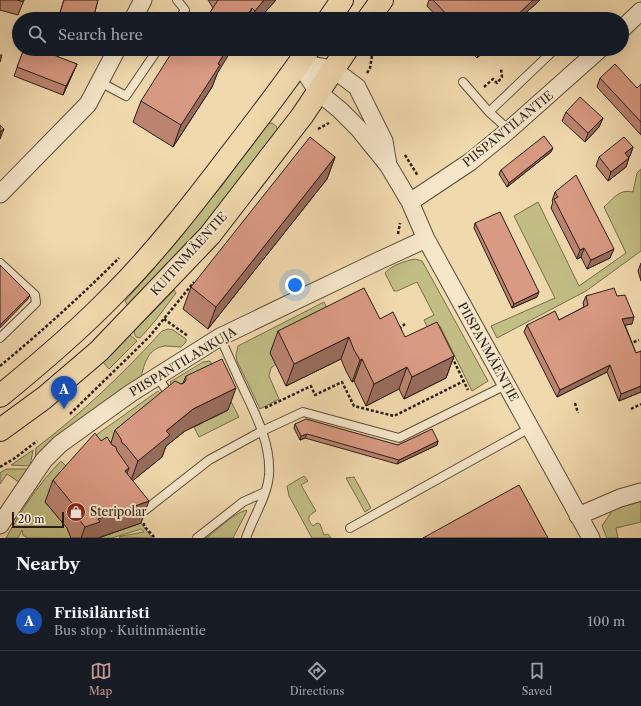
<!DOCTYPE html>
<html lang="en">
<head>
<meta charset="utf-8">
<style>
	body { margin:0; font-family:"Libre Caslon Text",serif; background:#242831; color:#f1f3f6 }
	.scale { position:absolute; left:12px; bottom:10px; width:52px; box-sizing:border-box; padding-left:4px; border:2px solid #2a1e14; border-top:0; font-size:11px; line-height:14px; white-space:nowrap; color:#2a1e14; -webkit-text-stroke:3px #f6e6ca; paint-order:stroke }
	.you { position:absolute; left:295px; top:285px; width:14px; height:14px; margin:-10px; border:3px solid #fff; border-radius:50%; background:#1a73e8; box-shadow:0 0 0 6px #1a73e833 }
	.badge { display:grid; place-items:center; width:26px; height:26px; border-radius:50%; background:#c59692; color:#fff; font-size:13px; font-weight:700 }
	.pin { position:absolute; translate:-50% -33px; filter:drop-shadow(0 1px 2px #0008) }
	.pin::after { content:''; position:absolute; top:21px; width:14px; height:12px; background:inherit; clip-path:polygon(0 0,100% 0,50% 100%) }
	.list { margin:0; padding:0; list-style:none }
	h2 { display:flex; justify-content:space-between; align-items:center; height:52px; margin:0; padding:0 16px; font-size:17px }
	h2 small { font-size:13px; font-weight:400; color:#9ea1a6 }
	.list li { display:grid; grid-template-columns:26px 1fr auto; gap:12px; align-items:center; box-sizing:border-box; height:60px; padding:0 16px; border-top:1px solid #363941 }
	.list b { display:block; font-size:15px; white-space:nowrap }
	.list p { margin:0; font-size:13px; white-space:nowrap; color:#9ea1a6 }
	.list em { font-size:13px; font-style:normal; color:#9ea1a6 }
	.icon { flex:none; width:22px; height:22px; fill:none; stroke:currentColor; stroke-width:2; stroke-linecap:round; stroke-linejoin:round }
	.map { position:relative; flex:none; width:641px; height:538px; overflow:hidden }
	.search { position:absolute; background:#171b24; box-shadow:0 4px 16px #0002; left:12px; right:12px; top:12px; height:44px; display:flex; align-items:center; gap:10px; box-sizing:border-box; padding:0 14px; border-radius:22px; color:#9ea1a6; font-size:15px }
	.sheet { height:112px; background:#171b24 }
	nav { display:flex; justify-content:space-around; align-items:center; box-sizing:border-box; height:56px; border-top:1px solid #363941; background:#171b24; font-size:11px; color:#9ea1a6 }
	nav a { display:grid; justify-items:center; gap:2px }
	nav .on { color:#c59692 }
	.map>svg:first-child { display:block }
</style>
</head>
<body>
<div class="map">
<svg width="641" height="538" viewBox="0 0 641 538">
	<rect width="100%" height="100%" fill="#f1d9ae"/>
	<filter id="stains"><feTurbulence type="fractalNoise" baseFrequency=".005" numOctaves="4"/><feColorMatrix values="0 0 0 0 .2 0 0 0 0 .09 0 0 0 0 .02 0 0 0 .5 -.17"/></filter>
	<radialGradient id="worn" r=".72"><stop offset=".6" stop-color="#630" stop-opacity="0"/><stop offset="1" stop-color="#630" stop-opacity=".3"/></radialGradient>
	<!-- green -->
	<path fill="#c2bd85" stroke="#766e4c" d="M 272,123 L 277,127 L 277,131 L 216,212 L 129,307 L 125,301 L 152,271 L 183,231 L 222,186 L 267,124 Z
		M 641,169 L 641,251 L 586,291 L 497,338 L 491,326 L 555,298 L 514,216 L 538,202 L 579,286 L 626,253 L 604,207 C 614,198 619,189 633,192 L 637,173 Z
		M 415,259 L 422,261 L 426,268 L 488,381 L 472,391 L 440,326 L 429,331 L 424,320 L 434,315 L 417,282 L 397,291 L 394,291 L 385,273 C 392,265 405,261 415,259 Z
		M 174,290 L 176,293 L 155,321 L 140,338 L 136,337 L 134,333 L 135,329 L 152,313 Z
		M 324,302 L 333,321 L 271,368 L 269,376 L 279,399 L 260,409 L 237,361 L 236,355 L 238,346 Z
		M 168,329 L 173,330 L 186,339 L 186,342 L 181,347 C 176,347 170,346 165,346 C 148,348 144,364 141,378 L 35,461 L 36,448 C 82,413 123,374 162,331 Z
		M 130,335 L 137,341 L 109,369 L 103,362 Z
		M 210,361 L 239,417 L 199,437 L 194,427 L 228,410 L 179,398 L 170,382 L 203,362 Z
		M 158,391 L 167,403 L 108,452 L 96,435 Z
		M 33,450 L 30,466 L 11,465 Z
		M 61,461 L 72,472 L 45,502 L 67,528 L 71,538 L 27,538 L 23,535 L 22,530 L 18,538 L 6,538 C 20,512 40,482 61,461 Z
		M 6,469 L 29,469 L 19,482 L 7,474 L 0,484 L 0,473 Z
		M 304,476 L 308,481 L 301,485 L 316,511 C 307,516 307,519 313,526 L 317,523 L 320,524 L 324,535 L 328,534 L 331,538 L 312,538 L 289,496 L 287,486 Z
		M 354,477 L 371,508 L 365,512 L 346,478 Z
		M 641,499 L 641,522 L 616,528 L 618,538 L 607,538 L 602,526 L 614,508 Z
		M 246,510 L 247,511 L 233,538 L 206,538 C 219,529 231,515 246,510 Z
		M 141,523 L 152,538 L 119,537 L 122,536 L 144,532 L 141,529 L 112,538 L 98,538 Z"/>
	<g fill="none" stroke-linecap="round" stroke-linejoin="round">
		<defs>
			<path id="service" d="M 177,0 L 185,10 L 179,19
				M 100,82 L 126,96 L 158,49
				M 463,82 L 489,112 L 509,130
				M 489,112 L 555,49
				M 0,263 L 35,295 L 36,303 L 0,338
				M 220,337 C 228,355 236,373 244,390 C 257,417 271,445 269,475 C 267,497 253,517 246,538
				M 158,377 L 171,398
				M 139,504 L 144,511 L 209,460 L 262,431 L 303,412 L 399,438 L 506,385
				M 350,528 L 530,428
				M 197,538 L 243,502 L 265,492"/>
			<path id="minor" d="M 133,19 L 143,0
				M 622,29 L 641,11
				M 299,63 L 318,92 L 340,110 L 358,128 L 388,165 L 410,202 L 426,239 L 591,538
				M 299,63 L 333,69 L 357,87 L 384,141 L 388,165
				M 0,194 L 88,104 L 117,49
				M 410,202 L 470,162 L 509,130 L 600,49
				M 578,516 L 620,498 L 641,492
				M 0,525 L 44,460 L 60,444 L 131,393 L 220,337 L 374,263 L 426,239"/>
			<path id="primary" d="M 329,19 L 342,0
				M 368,19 L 382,0
				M 0,396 C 38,365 76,333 111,297 C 155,253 193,204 231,154 C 258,119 284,85 309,49
				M 0,430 L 44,398 L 99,351 L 210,235 L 302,116 L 347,49"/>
		</defs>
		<!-- service casing -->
		<use href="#service" stroke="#5c4d3a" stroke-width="10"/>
		<!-- minor casing -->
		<use href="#minor" stroke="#5c4d3a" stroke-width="19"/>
		<!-- primary casing -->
		<use href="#primary" stroke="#2a1e14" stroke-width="24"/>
		<!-- path -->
		<path stroke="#2a1e14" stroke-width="2.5" stroke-dasharray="3 2" stroke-linecap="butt" d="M 305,19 L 310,12
			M 367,73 L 370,68 L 373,49
			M 484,87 L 493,79 L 497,83 L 502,77 L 501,69
			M 318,129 L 329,123
			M 405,155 L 418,176
			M 398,234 L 400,223
			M 164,319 L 188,336
			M 399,329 L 405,324
			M 629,344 L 639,340
			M 452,357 L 468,390
			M 0,366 C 41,332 81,296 119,258
			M 575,403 L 578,413
			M 265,408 L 311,386 L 315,395 L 342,382 L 354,406 L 394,416 L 464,381
			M 631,409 L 641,404
			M 70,414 L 149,337 L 194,282
			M 0,467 L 15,458 L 37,441
			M 144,523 L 144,526 L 155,538"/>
		<!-- service -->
		<use href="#service" stroke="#f6e6ca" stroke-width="8"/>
		<!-- minor -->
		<use href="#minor" stroke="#f6e6ca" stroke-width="17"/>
		<!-- primary -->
		<use href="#primary" stroke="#f1d9ae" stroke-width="22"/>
	</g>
	<!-- wall -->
	<path fill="#bb8471" stroke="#2a1e14" d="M 0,0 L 24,0 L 18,15 L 0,10 Z
		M 64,0 L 98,0 L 93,19 L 58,19 Z
		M 208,0 L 276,0 L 259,19 L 206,19 L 213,8 Z
		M 429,0 L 540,0 L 519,19 L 439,19 L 427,6 Z
		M 24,49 L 77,64 L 73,73 L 63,95 L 14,76 Z
		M 468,49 L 487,49 L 477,58 Z
		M 217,74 L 212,87 L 173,147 L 133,122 L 141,101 Z
		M 600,78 L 637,88 L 641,84 L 641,135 L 597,87 Z
		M 566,112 L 603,118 L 599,127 L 585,142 L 562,121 Z
		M 633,147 L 630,156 L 629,157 L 626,167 L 608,181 L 596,166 L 599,157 Z
		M 551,152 L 507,187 L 499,174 L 501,170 Z
		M 335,157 L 327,179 L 208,329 L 183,309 L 191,287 Z
		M 555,192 L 610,258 L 587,269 L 581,257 L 577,259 L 551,208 L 553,202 L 552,201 Z
		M 475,223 L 537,297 L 512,308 L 474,228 Z
		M 641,263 L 641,281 L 638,271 Z
		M 586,296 L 617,296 L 632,324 L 625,325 L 636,353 L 641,351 L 641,392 L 619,401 L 607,372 L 557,397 L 524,332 L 527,325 L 559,320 L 584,307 L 583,303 Z
		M 380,319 L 405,337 L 454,356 L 446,378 L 404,399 L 399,389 L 366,406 L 354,381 L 352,382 L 346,371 L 341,359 L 286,386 L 270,353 L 278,331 Z
		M 186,376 L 228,410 L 185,431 L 166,446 L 162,457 L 132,481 L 141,523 L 98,538 L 71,538 L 67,528 L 45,502 L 53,480 L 101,441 L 111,443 L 115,430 L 181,384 L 183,383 Z
		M 295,424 L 398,445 L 438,441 L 437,445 L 397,464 L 305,438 L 300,440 L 294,428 Z"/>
	<!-- shaded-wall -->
	<path fill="#986c5c" stroke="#2a1e14" d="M 264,0 L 276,0 L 259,19 L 252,19 L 255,11 Z
		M 533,0 L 540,0 L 519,19 L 513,19 Z
		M 252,8 L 248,19 L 245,19 Z
		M 227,49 L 232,49 L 217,74 L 212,87 L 173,147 L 181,125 Z
		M 481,49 L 487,49 L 477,58 Z
		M 77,64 L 73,73 L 63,95 L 66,86 Z
		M 603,118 L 599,127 L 585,142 L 588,133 Z
		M 4,129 L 0,139 L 0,132 Z
		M 633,147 L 630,156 L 622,162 L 625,153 Z
		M 553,148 L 551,152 L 507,187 L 509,183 Z
		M 335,157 L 327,179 L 208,329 L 216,307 Z
		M 629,158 L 626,167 L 608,181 L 611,172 Z
		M 584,248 L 581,257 L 577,259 L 580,250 Z
		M 614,249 L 610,258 L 587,269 L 591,260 Z
		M 539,292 L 537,297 L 512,308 L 514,304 Z
		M 30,295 L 28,299 L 0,328 L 0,325 Z
		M 634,317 L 632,324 L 620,326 L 622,319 Z
		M 349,337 L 341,359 L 286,386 L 294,364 Z
		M 454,356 L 446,378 L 404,399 L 412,377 Z
		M 362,359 L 354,381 L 352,382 L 360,360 Z
		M 610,365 L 607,372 L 557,397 L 560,390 Z
		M 407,367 L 399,389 L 366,406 L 374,384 Z
		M 641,386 L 641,392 L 619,401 L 621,394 Z
		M 236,388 L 228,410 L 185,431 L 166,446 L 162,457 L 130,483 L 138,461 L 166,431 L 193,409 Z
		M 307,434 L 305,438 L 300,440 L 301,436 Z
		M 438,441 L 437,445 L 397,464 L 399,460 Z
		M 129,468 L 121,490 L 125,471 Z
		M 149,501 L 141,523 L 98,538 L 81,538 L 85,527 L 98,519 Z"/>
	<!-- building -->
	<path fill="#d99a83" stroke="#2a1e14" d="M 17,0 L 24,0 L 23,2 Z
		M 64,0 L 98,0 L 93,19 L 58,19 Z
		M 218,0 L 264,0 L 255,11 L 252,8 L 245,19 L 206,19 Z
		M 433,0 L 533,0 L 513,19 L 451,19 Z
		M 24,49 L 38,49 L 77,64 L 66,86 L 17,67 Z
		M 174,49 L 227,49 L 218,64 L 220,65 L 181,125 L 141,101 Z
		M 0,55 L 2,55 L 0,62 Z
		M 615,64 L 637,88 L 641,84 L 641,122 L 600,78 Z
		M 580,97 L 603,118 L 588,133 L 566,112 Z
		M 0,125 L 4,129 L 0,132 Z
		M 544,136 L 553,148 L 509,183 L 501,170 Z
		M 310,137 L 335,157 L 216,307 L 191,287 Z
		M 624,137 L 633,147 L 625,153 L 629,158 L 611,172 L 599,157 Z
		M 576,175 L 614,249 L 591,260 L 584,248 L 580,250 L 554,199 L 558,197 L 555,192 Z
		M 500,212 L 539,292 L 514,304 L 475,223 Z
		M 0,265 L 30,295 L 0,325 Z
		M 364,288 L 380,319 L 393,312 L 405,337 L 437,322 L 454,356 L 412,377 L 407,367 L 374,384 L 362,359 L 360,360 L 354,350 L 349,337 L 294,364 L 278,331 Z
		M 614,288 L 617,296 L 625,295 L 634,317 L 622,319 L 636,353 L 641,351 L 641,386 L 621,394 L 610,365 L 560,390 L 527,325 L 555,311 L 559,320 L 588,305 L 586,296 Z
		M 222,359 L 236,388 L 193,409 L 166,431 L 170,435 L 138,461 L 125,445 L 122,443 L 121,439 L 115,430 L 175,381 L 181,384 L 184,383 L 186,380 L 186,376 Z
		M 306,419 L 398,445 L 432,429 L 438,441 L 399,460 L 307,434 L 301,436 L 295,424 Z
		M 95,433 L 101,441 L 107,437 L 112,445 L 116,447 L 117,451 L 129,468 L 125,471 L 149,501 L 98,519 L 100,522 L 85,527 L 81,522 L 75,507 L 53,480 Z
		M 519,485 L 548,538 L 423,538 Z"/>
	<!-- icons -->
	<defs>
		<symbol id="shop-disc" viewBox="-11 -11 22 22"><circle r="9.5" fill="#8f2418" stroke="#f6e6ca"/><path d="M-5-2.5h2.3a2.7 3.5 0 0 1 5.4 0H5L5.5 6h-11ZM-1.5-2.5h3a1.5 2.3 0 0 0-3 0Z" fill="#fff"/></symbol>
	</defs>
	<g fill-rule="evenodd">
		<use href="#shop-disc" x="65" y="501" width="22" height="22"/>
	</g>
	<g text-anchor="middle" stroke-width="4" stroke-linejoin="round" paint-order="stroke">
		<!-- street labels -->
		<g font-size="12" fill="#2a1e14" stroke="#f6e6ca">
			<text transform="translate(508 129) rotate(-39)" y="4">PIISPANTILANTIE</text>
			<text transform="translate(189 254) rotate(-48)" y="4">KUITINMÄENTIE</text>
			<text transform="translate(488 352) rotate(61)" y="4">PIISPANMÄENTIE</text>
			<text transform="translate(183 362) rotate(-31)" y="4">PIISPANTILANKUJA</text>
		</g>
		<!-- poi labels -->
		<g font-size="12" fill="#2a1e14" stroke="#f6e6ca" text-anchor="start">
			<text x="90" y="516">Steripolar</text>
		</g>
	</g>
	<rect width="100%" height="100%" filter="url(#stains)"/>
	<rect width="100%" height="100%" fill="url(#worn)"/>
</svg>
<div class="scale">20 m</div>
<div class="you"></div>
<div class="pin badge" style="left:64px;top:409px;background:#1a4fb4">A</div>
<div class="search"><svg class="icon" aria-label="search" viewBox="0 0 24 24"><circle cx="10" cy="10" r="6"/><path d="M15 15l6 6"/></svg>Search here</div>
</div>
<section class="sheet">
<h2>Nearby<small></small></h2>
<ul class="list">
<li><span class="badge" style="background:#1a4fb4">A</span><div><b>Friisilänristi</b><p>Bus stop · Kuitinmäentie</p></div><em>100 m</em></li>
</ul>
</section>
<nav>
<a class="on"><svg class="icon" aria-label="map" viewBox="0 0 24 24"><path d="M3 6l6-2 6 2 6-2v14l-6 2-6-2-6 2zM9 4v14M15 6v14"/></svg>Map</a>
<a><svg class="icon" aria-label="directions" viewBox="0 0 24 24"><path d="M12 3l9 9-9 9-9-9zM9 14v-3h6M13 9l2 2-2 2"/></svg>Directions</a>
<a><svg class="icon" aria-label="saved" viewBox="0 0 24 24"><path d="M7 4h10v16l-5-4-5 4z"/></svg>Saved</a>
</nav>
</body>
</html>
